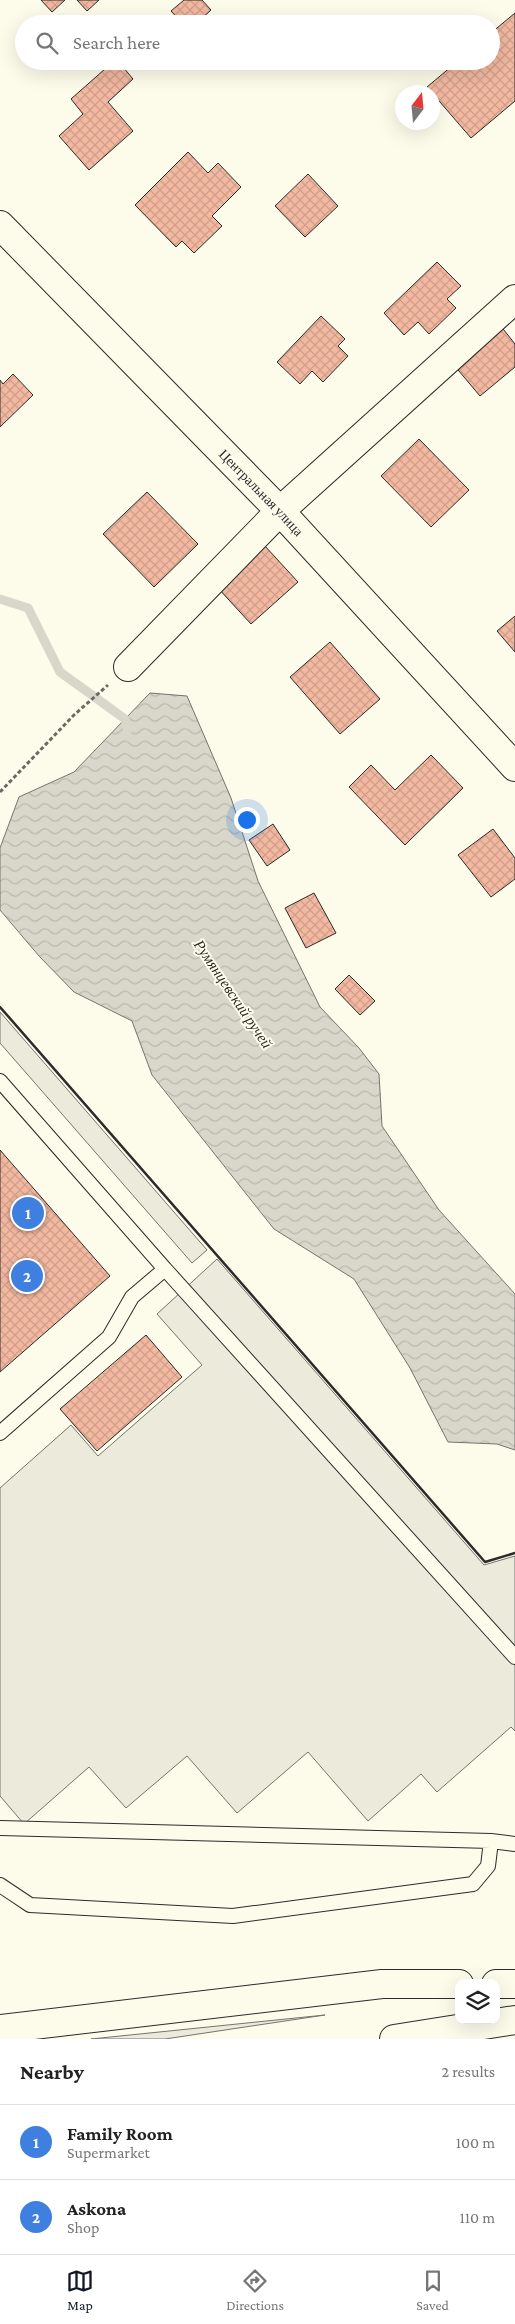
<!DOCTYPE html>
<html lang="en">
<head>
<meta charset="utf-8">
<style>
	body { margin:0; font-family:"Crimson Pro",serif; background:#f2f2f2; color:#222 }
	.controls { position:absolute; right:15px; bottom:15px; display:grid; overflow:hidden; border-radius:10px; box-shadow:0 5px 20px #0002 }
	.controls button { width:45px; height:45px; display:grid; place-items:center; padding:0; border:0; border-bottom:1px solid #e0e0e0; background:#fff; color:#222; font:25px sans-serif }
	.compass { position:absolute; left:395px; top:85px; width:45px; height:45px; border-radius:50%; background:#fff; box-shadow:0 5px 20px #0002; rotate:16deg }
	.you { position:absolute; left:246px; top:819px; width:18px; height:18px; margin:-12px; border:4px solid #fff; border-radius:50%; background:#1a73e8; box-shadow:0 0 0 8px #1a73e833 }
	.badge { display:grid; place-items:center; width:32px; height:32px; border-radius:50%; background:#111827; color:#fff; font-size:16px; font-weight:700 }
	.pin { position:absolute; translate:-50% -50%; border:2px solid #fff; box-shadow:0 1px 5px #0006 }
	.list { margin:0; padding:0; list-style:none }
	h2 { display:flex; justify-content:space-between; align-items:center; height:65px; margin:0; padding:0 20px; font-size:21px }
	h2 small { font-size:16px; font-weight:400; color:#767676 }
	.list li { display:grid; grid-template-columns:32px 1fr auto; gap:15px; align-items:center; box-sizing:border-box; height:75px; padding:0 20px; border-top:1px solid #e0e0e0 }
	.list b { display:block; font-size:19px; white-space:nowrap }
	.list p { margin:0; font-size:16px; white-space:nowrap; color:#767676 }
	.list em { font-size:16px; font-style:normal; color:#767676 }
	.icon { flex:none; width:28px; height:28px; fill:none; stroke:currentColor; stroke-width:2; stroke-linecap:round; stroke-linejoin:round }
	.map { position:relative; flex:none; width:515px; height:2039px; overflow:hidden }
	.search { position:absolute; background:#fff; box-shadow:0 5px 20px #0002; left:15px; right:15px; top:15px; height:55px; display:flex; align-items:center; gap:12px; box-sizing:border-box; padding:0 18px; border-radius:28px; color:#767676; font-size:19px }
	.sheet { height:215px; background:#fff }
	nav { display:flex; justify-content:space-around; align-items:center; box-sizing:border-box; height:70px; border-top:1px solid #e0e0e0; background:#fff; font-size:14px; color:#767676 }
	nav a { display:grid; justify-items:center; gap:2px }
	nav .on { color:#111827 }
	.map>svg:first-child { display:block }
</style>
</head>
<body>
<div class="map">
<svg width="515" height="2039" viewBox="0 0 515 2039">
	<defs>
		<pattern id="water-waves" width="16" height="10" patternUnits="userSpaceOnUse" patternTransform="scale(1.25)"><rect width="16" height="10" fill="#d8d7c9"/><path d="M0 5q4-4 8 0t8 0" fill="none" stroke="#bab9ad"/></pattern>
		<pattern id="building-cross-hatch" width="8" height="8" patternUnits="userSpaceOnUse" patternTransform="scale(1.25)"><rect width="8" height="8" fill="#f2b8a0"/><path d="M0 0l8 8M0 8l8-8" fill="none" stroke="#d09e8a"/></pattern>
	</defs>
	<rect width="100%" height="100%" fill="#fdfbea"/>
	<!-- green -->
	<path fill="#ecebdb" stroke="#74746e" d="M 325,2015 L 165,2039 L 91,2039 Z"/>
	<!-- parking -->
	<path fill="#eceadb" stroke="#74746e" d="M 0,1012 L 207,1250 L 192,1263 L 0,1043 Z
		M 217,1259 L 484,1565 L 515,1556 L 515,1731 L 511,1727 L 437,1792 L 421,1774 L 368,1821 L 308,1752 L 237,1813 L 187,1756 L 126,1808 L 89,1767 L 24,1824 L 0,1796 L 0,1488 L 71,1425 L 98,1456 L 202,1365 L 157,1314 Z"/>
	<!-- water -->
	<path fill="url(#water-waves)" stroke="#74746e" d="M 150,693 L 187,696 L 231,798 L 258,881 L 320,1007 L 359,1048 L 379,1074 L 382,1126 L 439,1210 L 515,1294 L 515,1450 L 497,1444 L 448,1442 L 410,1368 L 354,1279 L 274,1229 L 152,1075 L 132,1021 L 74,992 L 39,956 L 0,910 L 0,848 L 19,797 L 74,772 Z"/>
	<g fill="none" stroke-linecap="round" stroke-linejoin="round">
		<!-- stream -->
		<path stroke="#d8d7c9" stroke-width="9" d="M 0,599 L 28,608 L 60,672 L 125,719 L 128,730"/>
	</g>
	<!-- building -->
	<path fill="url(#building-cross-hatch)" stroke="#2b2b2b" d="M 41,0 L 65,0 L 52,12 Z
		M 77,0 L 99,0 L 87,11 Z
		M 184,0 L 202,0 L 211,10 L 196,24 L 183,24 L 171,11 Z
		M 515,13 L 515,101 L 471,138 L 427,87 L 458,61 L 491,61 L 491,33 Z
		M 114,61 L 118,61 L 133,79 L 108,102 L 133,131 L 89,170 L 59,136 L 83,114 L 71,99 Z
		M 188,152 L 208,173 L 218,163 L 241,187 L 212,216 L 222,226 L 194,253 L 182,241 L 176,247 L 135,205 Z
		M 308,174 L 338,206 L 305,237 L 275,206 Z
		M 437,262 L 461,286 L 447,299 L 456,308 L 429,334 L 418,322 L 404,335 L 384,313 Z
		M 321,316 L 345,339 L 338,346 L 348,356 L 323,382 L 312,371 L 300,384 L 277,362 Z
		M 500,325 L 515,344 L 515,367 L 480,396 L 453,364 Z
		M 13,374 L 33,395 L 0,427 L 0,380 L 3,384 Z
		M 419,439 L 469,490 L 431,527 L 381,476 Z
		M 147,492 L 198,544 L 154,587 L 103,534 Z
		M 264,545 L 298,582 L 251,624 L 217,587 Z
		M 515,616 L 515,652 L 497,631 Z
		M 330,642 L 380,699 L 340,734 L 290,677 Z
		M 431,755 L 463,788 L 405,845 L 349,787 L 371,765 L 395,790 Z
		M 273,824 L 290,850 L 267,866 L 249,840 Z
		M 493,829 L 515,858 L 515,879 L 491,897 L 458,855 Z
		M 314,893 L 336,933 L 306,948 L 285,908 Z
		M 349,975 L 375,1001 L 360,1015 L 335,989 Z
		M 0,1150 L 110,1276 L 0,1372 Z
		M 146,1335 L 182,1377 L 97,1451 L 60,1409 Z"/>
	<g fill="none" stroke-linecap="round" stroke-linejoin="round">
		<defs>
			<path id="service" d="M 0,1081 L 165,1269 L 132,1297 L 109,1337 L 0,1433
				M 165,1269 L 515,1657
				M 0,1828 L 491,1841 L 515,1844
				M 0,1885 L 30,1905 L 233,1916 L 473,1884 L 488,1866 L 491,1841"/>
			<g id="minor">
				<path id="s1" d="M 0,225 L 280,511 L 515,767"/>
				<path d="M 128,667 L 280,511 L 515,299"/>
			</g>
			<path id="secondary" d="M 496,1984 L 515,1984
				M 0,2029 L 382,1984 L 459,1984"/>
			<path id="trunk" d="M 394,2039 L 515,2020"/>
		</defs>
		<!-- service casing -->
		<use href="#service" stroke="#2b2b2b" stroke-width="16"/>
		<!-- minor casing -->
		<use href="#minor" stroke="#2b2b2b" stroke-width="30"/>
		<!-- secondary casing -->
		<use href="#secondary" stroke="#2b2b2b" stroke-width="30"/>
		<!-- trunk casing -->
		<use href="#trunk" stroke="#2b2b2b" stroke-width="30"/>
		<!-- path -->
		<path stroke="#6a6964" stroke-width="3" stroke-dasharray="4 2.5" stroke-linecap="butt" d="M 0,792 L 74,715 L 108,685"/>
		<!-- service -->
		<use href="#service" stroke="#fdfbea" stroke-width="14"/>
		<!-- minor -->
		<use href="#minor" stroke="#fdfbea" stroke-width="28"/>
		<!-- secondary -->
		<use href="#secondary" stroke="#fdfbea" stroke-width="28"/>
		<!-- trunk -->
		<use href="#trunk" stroke="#fdfbea" stroke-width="28"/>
		<!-- wall -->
		<path stroke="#2b2b2b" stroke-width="2.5" d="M 0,1007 L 485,1562 L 515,1553"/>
	</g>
	<g text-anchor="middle" stroke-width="4" stroke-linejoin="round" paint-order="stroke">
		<!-- street labels -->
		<g font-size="14" fill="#2b2b2b" stroke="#fdfbea">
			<text dy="5" stroke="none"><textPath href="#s1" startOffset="374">Центральная улица</textPath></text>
		</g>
		<!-- water labels -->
		<g font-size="15" font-style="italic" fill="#2b2b2b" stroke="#fdfbea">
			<text transform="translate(233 994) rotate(56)" y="5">Румянцевский ручей</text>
		</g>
	</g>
</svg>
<div class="controls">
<button><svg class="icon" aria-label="layers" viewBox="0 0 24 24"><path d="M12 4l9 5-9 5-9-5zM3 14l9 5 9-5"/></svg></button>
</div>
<svg class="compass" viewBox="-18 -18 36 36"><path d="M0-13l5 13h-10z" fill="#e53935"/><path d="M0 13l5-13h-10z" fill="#767676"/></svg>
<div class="you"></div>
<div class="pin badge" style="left:28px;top:1213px;background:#3f7fe0">1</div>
<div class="pin badge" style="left:27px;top:1276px;background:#3f7fe0">2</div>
<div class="search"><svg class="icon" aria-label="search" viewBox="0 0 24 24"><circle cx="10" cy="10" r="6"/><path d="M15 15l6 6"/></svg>Search here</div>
</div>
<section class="sheet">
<h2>Nearby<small>2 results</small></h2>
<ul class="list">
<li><span class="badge" style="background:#3f7fe0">1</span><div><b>Family Room</b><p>Supermarket</p></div><em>100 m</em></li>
<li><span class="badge" style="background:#3f7fe0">2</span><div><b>Askona</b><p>Shop</p></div><em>110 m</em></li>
</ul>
</section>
<nav>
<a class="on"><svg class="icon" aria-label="map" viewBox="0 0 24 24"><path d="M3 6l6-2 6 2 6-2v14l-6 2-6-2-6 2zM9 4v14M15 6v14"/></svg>Map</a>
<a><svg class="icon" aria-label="directions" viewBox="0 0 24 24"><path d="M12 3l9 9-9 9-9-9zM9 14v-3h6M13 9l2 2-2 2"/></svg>Directions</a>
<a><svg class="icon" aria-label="saved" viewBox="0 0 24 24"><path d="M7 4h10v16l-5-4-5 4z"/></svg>Saved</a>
</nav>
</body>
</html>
